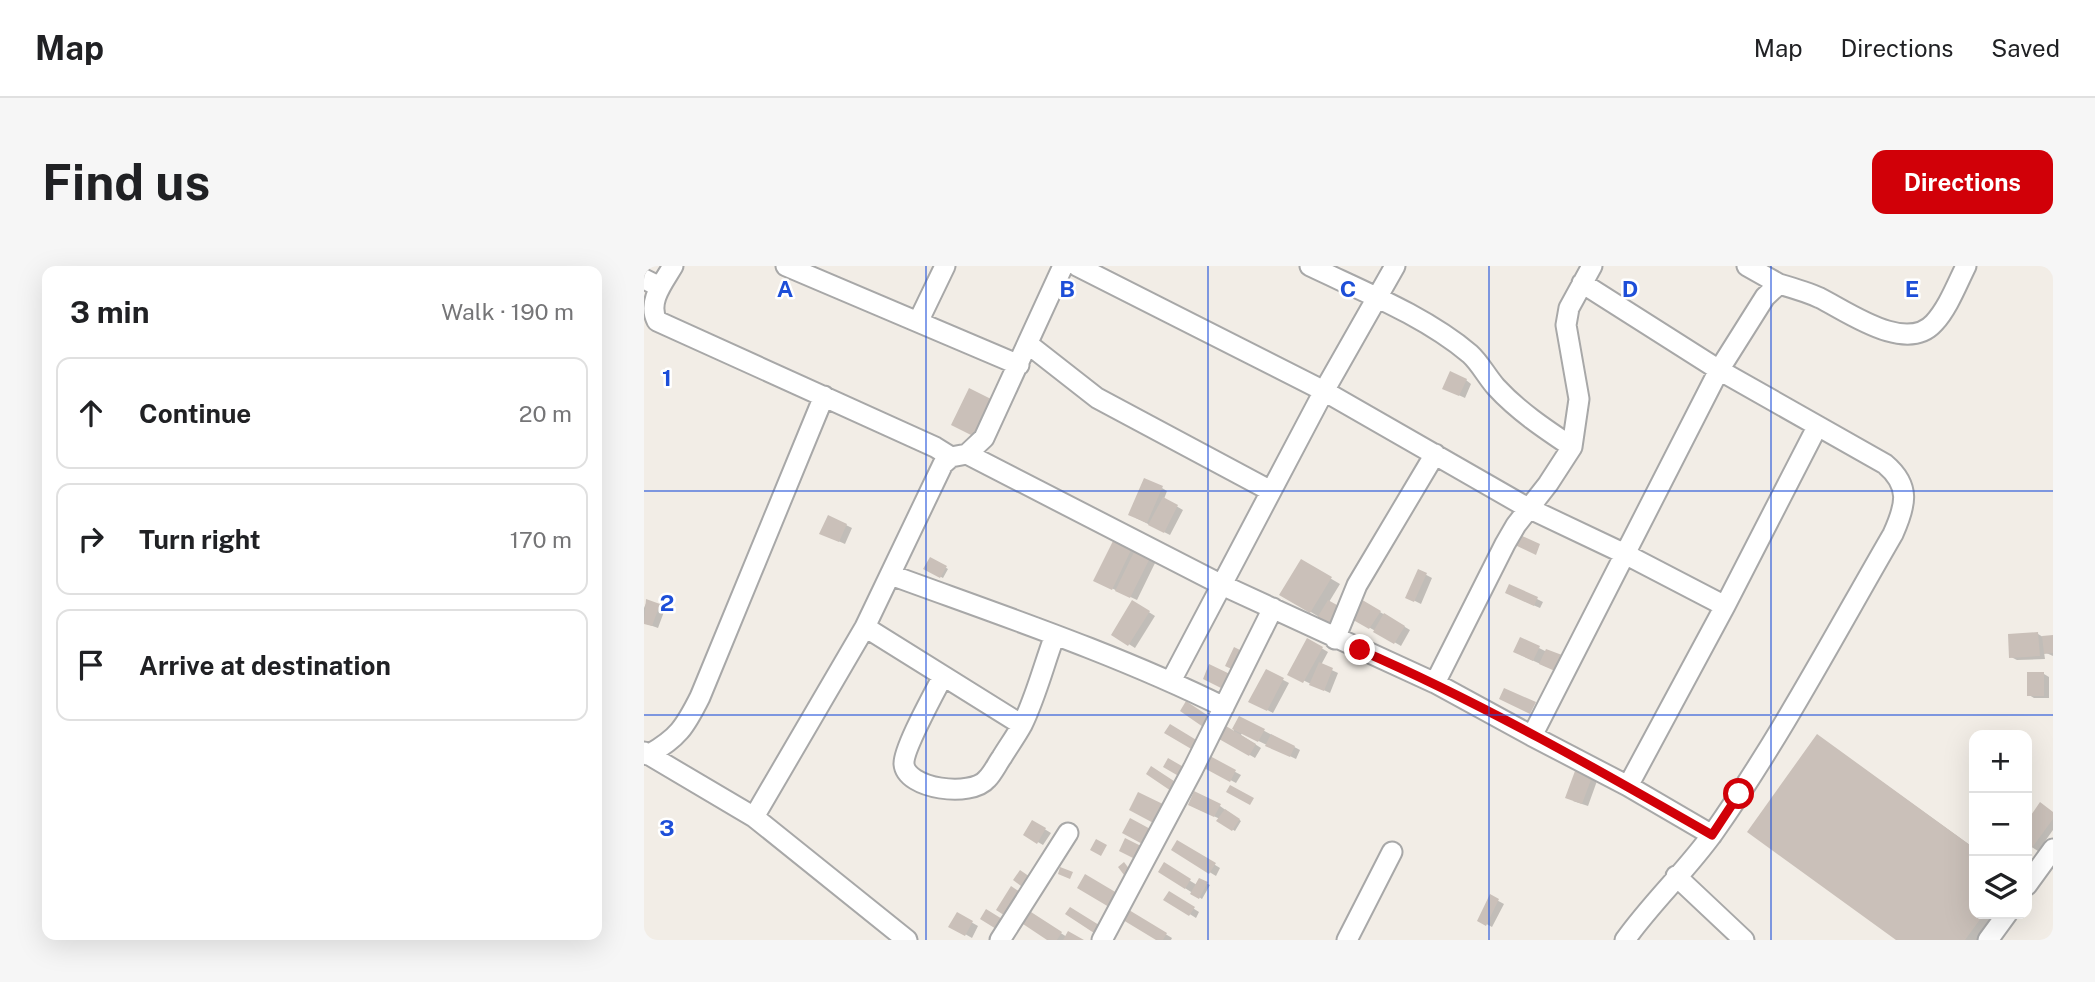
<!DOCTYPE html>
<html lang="en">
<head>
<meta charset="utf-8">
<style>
	body { margin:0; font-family:"Public Sans",sans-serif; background:#f6f6f6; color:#202124 }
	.controls { position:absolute; right:21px; bottom:21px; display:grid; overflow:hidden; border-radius:14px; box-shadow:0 7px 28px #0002 }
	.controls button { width:63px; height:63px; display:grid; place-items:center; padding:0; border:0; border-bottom:2px solid #e0e0e0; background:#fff; color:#202124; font:35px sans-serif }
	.stop { position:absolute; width:21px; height:21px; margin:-16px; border:5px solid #d10008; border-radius:50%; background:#fff }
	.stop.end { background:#d10008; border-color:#fff; box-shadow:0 2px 7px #0008 }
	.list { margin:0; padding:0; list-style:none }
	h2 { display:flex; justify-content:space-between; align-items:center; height:91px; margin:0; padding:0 28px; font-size:30px }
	h2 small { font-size:23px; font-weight:400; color:#757577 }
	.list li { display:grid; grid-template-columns:46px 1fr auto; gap:21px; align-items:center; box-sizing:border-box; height:112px; margin:0 14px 14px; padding:0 14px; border:2px solid #e0e0e0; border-radius:14px }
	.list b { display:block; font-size:26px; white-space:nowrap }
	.list em { font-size:23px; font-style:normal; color:#757577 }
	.icon { flex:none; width:38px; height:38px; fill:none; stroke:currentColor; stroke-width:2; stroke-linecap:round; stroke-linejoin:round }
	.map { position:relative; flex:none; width:1409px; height:674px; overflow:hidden; border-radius:14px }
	header { display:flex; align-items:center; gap:42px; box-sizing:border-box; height:98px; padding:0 35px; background:#fff; border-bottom:2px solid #e0e0e0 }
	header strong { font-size:33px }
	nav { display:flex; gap:38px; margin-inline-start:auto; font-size:24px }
	.intro { display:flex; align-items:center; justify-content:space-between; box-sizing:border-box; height:168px; padding:0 42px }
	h1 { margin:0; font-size:49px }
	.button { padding:18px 32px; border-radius:14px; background:#d10008; color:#fff; font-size:24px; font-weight:700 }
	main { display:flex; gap:42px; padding:0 42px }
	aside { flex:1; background:#fff; border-radius:14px; box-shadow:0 7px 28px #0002 }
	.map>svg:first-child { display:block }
</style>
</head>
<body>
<header>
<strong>Map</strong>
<nav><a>Map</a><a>Directions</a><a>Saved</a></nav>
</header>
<div class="intro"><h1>Find us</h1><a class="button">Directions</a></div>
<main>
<aside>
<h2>3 min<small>Walk · 190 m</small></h2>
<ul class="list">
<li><svg class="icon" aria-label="ahead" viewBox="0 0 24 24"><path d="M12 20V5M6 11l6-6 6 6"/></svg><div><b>Continue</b></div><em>20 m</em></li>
<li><svg class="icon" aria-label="right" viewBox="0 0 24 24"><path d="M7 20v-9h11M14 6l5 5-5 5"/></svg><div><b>Turn right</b></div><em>170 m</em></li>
<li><svg class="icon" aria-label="arrive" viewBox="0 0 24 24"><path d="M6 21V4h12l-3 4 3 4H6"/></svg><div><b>Arrive at destination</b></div></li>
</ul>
</aside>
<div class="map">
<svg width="1409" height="674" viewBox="0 0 1409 674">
	<rect width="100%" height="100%" fill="#f2ede6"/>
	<!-- shadow -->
	<path fill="#0003" d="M 822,114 L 827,118 L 821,132 L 806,125 Z
		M 518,222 L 523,225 L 520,233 L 539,244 L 526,269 L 492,252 Z
		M 202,259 L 208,262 L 201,278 L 183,270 Z
		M 471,276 L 512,295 L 493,334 L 452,315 Z
		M 287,293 L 304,303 L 299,312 L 282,303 Z
		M 657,295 L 696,318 L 685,336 L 705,349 L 716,334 L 766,364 L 757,380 L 704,349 L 695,363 L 637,328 Z
		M 775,305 L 788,312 L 777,338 L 769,334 Z
		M 869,330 L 893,333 L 899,336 L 896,342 Z
		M 3,335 L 21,343 L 14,362 L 0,357 L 0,342 Z
		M 489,336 L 511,350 L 491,382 L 469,368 Z
		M 1394,368 L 1399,371 L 1409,370 L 1409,390 L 1400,386 L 1401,393 L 1373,394 L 1367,391 Z
		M 664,374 L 684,386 L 677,399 L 694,407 L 686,427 L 646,408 Z
		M 895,382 L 903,386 L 923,394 L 903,401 L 877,389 Z
		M 622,405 L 645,417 L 629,447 L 607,435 Z
		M 1400,408 L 1405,411 L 1405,432 L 1390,432 L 1385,429 Z
		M 596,452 L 656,484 L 652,493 L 598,467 L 597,469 L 617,482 L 611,492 L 577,472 L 589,466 Z
		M 1174,470 L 1330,582 L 1330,648 L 1357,648 L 1338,674 L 1255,674 Z
		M 567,493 L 597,509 L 592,517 L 562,501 Z
		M 947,512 L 953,515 L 944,540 L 929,535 Z
		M 1396,538 L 1409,547 L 1409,564 L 1394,585 L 1383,578 L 1383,558 Z
		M 576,540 L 597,555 L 591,565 L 575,555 L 576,553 L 552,542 Z
		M 389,556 L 407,567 L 399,579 L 382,569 Z
		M 534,576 L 576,602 L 572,610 L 529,584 Z
		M 520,599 L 553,619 L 556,614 L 566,619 L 558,633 L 516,606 Z
		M 525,627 L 555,646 L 552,652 L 522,633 Z
		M 847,631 L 860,638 L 848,661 L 835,654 Z
		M 485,646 L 528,672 L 527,674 L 516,674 Z
		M 313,648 L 334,660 L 328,672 L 307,660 Z
		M 388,649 L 423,671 L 436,674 L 406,674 Z"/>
	<!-- building -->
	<path fill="#cac0b9" d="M 806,105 L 823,113 L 815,130 L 798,123 Z
		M 325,122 L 349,134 L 331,171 L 307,159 Z
		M 500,212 L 519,220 L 503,257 L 484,249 Z
		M 519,231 L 534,239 L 520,267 L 504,259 Z
		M 184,249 L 203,258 L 195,276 L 175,268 Z
		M 876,269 L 896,278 L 892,289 L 871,279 Z
		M 470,273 L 488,282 L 468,324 L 449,315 Z
		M 492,282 L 507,290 L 486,332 L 471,325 Z
		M 286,291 L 303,300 L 296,312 L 279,303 Z
		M 657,293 L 688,311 L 666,347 L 635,329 Z
		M 774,303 L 783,307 L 770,336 L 761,332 Z
		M 865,318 L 894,331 L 890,340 L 861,327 Z
		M 715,332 L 737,345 L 725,363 L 704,351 Z
		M 2,333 L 16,338 L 8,360 L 0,358 Z
		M 488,334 L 506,345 L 484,380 L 467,369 Z
		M 684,334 L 700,343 L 689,361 L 673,352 Z
		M 740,347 L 761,360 L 750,378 L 729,366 Z
		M 1394,366 L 1396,390 L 1365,392 L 1364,368 Z
		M 1409,369 L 1409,387 L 1400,388 L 1398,370 Z
		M 876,371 L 896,380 L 889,395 L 869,386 Z
		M 663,372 L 679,381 L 659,417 L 643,409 Z
		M 590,381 L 600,386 L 592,405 L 581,400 Z
		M 902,383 L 918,389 L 911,405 L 895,398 Z
		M 675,396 L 689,402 L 680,425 L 665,419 Z
		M 565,398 L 590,410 L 583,425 L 559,413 Z
		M 622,403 L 640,412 L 623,445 L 604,436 Z
		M 1383,406 L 1400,406 L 1400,430 L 1383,430 Z
		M 860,422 L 892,436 L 886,448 L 855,433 Z
		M 542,435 L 569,453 L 562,463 L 536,445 Z
		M 595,450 L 621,463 L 614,476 L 588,463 Z
		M 526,458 L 554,475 L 549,484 L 520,467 Z
		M 582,460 L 612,478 L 605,490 L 575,473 Z
		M 627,468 L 651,480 L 646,491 L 621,480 Z
		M 1173,468 L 1330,582 L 1330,648 L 1340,648 L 1321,674 L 1252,674 L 1103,566 Z
		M 566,490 L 592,504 L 586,516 L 560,502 Z
		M 524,492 L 543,503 L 538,512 L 519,501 Z
		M 507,500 L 536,519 L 530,527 L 502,508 Z
		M 931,505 L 948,511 L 938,538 L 921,532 Z
		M 586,519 L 610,532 L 606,539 L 582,526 Z
		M 550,525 L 577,538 L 570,551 L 544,539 Z
		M 494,526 L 525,541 L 515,560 L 485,544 Z
		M 1396,536 L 1409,546 L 1409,553 L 1387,583 L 1383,580 L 1383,555 Z
		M 581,543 L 596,553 L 588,565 L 572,555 Z
		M 486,552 L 510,565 L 502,580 L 478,567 Z
		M 388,554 L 402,562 L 393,578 L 379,569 Z
		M 481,572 L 499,581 L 493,594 L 475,585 Z
		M 452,573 L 463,579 L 457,590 L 446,584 Z
		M 533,574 L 572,597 L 565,608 L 527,584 Z
		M 480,596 L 486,604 L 480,609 L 474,601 Z
		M 520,596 L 547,613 L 541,623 L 514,606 Z
		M 416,601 L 429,606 L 426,613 L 414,608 Z
		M 376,604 L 389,613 L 381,623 L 369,614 Z
		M 441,608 L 473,627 L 465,641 L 433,622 Z
		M 555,612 L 564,616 L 555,633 L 546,628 Z
		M 367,620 L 382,630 L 366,653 L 352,644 Z
		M 525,625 L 551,641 L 545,650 L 519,634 Z
		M 846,628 L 855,633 L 842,660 L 833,655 Z
		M 426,641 L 455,659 L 450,667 L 421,648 Z
		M 342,643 L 363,656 L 357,666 L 336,653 Z
		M 485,644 L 523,667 L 519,674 L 512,674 L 479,654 Z
		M 313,646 L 329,655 L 321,670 L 304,661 Z
		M 387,646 L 418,666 L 413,674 L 403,674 L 379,658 Z
		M 424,665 L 440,674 L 419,674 Z"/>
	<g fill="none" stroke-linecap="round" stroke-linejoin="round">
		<defs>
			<path id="street" d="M 29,0 C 19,17 3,36 13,55 L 291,181 L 307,191
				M 142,0 L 375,99
				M 433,0 L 680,125 L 884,242 L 981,288 L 1081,340
				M 666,0 C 718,25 781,50 826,88 C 836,97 843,111 852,121 C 874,145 901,163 928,181
				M 1103,0 L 1135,18
				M 0,13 L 16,21
				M 938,17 L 1075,104 L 1241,198 C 1267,220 1262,239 1249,268 C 1191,368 1136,472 1070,566 C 1043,604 1008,636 981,674
				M 274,56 L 301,0
				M 384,78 L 453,132 L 627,225
				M 323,188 L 578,319 L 791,417 L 888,470 L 1075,104 L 1121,31 L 1135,18 C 1149,22 1163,26 1176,32 C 1204,46 1262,88 1290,57 C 1304,42 1313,18 1322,0
				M 247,309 C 359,350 473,388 580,441
				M 221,361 L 378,459
				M 691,373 L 713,319 L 791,188
				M 299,410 C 291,426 259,483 260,498 C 262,523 327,532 343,513 C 349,507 353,498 358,491 C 364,481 372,470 378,459 C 392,431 400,398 411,369
				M 527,415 L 680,125 L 751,0
				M 791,417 L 861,278 L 872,259 L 904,218 L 928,181 L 935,133 L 922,59 L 925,42 L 948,0
				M 888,470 L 984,520 L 1068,569
				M 0,486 L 110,551 L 263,674
				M 4,489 C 34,472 41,461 56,431 L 180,130
				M 984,520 L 1081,340 L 1173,161
				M 110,551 L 221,361 L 299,198 L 307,191 L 323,188 L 340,172 L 419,0
				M 1032,610 L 1100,674
				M 1383,619 L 1409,583
				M 356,674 L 424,567
				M 458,674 L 549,503 L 629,342
				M 703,674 L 748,586
				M 1344,674 L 1363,648"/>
		</defs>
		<!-- street casing -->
		<use href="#street" stroke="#a8a8a8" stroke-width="23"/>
		<!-- street -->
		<use href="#street" stroke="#fff" stroke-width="19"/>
	</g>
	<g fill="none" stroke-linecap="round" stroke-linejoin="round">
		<!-- route -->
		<path stroke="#d10008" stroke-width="9" d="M 716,384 C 838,437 953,503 1068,569 L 1095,528"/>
	</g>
	<!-- grid -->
	<path fill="none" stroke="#1d4ed8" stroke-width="2" stroke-opacity="0.55" d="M 282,0 L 282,674M 564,0 L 564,674M 845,0 L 845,674M 1127,0 L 1127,674M 0,225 L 1409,225M 0,449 L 1409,449"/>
	<g font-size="23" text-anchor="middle" font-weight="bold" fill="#1d4ed8" stroke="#fff" stroke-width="5" stroke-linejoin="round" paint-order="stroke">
		<text x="141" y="31">A</text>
		<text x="423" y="31">B</text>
		<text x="704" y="31">C</text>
		<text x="986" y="31">D</text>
		<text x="1268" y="31">E</text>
		<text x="23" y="120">1</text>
		<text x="23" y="345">2</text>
		<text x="23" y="570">3</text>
	</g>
</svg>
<div class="controls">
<button>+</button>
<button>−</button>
<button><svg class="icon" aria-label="layers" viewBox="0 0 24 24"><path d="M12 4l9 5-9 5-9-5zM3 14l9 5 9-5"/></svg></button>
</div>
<div class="stop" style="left:1095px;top:528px"></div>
<div class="stop end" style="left:716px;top:384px"></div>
</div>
</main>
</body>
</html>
